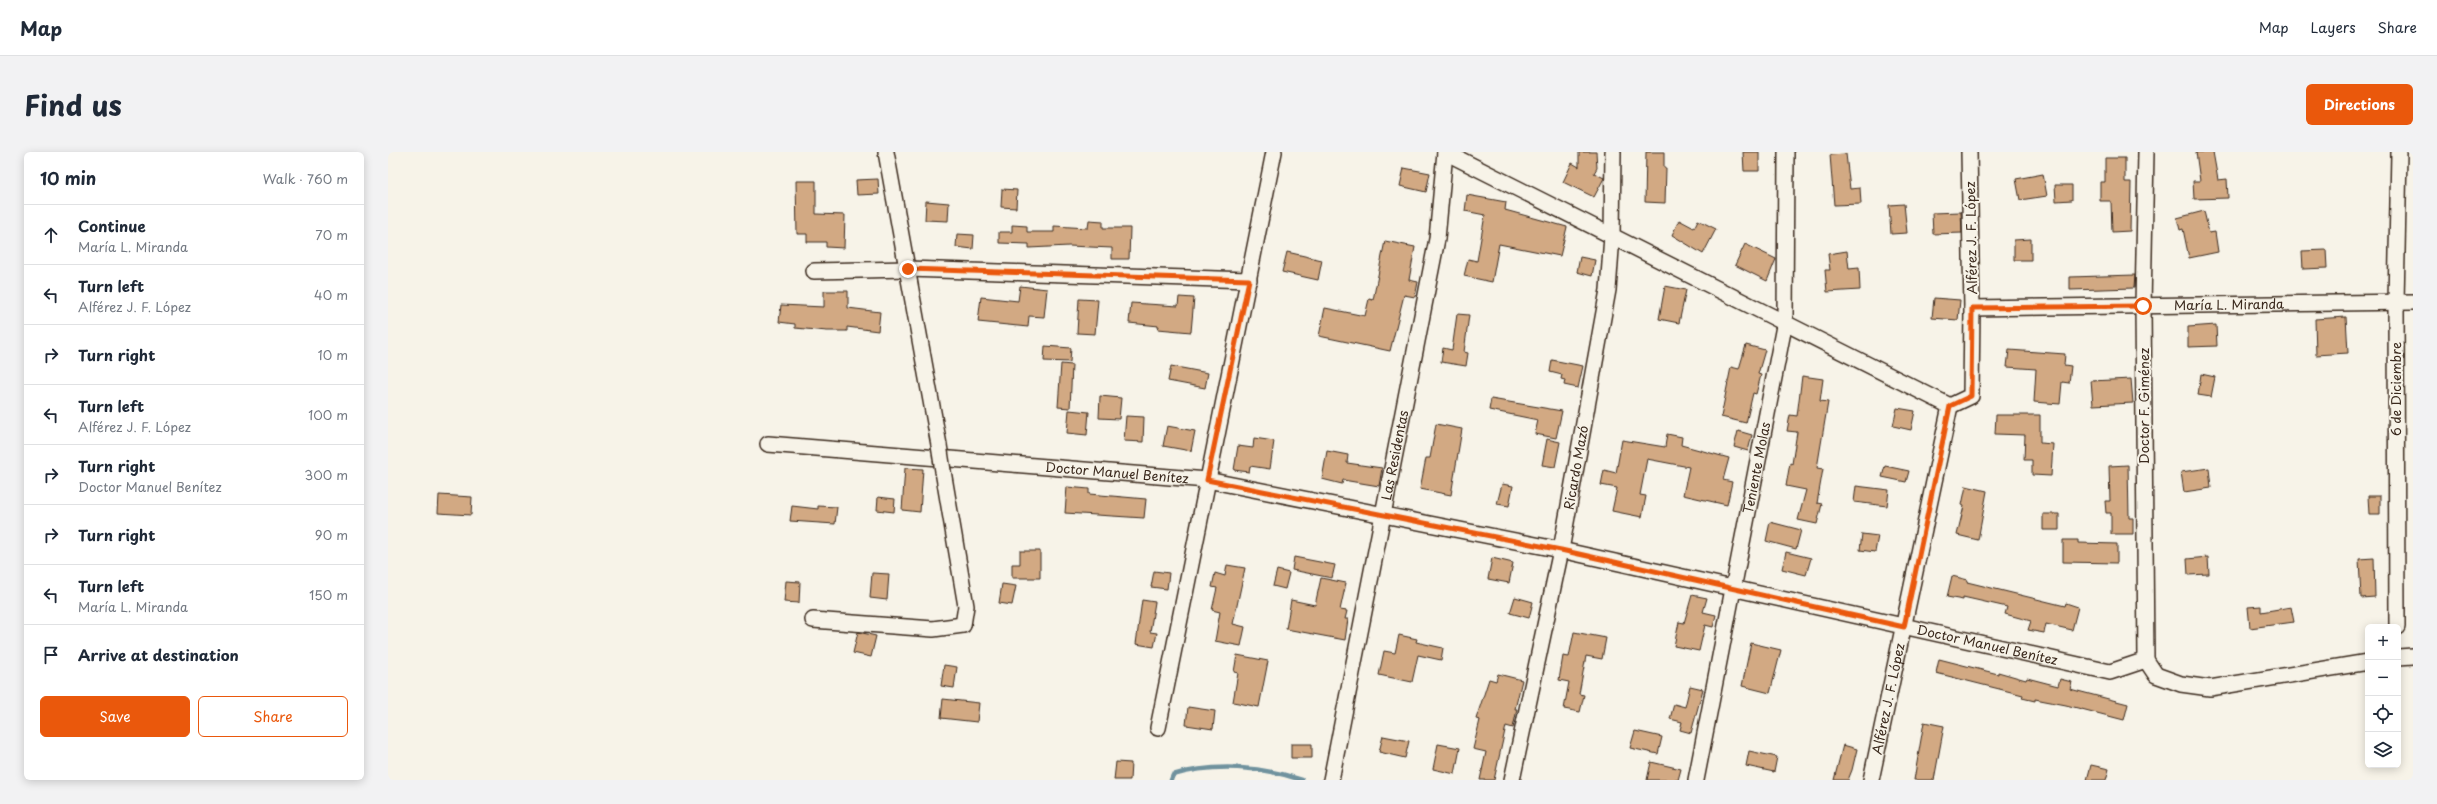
<!DOCTYPE html>
<html lang="en">
<head>
<meta charset="utf-8">
<style>
	body { margin:0; font-family:"Playpen Sans",sans-serif; background:#f2f2f3; color:#1f2937 }
	.controls { position:absolute; right:12px; bottom:12px; display:grid; overflow:hidden; border-radius:6px; box-shadow:0 2px 10px #0003 }
	.controls button { width:36px; height:36px; display:grid; place-items:center; padding:0; border:0; border-bottom:1px solid #e0e1e3; background:#fff; color:#1f2937; font:20px sans-serif }
	.stop { position:absolute; width:12px; height:12px; margin:-9px; border:3px solid #ea580c; border-radius:50%; background:#fff }
	.stop.end { background:#ea580c; border-color:#fff; box-shadow:0 1px 4px #0008 }
	.list { margin:0; padding:0; list-style:none }
	h2 { display:flex; justify-content:space-between; align-items:center; height:52px; margin:0; padding:0 16px; font-size:17px }
	h2 small { font-size:13px; font-weight:400; color:#747a83 }
	.list li { display:grid; grid-template-columns:26px 1fr auto; gap:12px; align-items:center; box-sizing:border-box; height:60px; padding:0 16px; border-top:1px solid #e0e1e3 }
	.list b { display:block; font-size:15px; white-space:nowrap }
	.list p { margin:0; font-size:13px; white-space:nowrap; color:#747a83 }
	.list em { font-size:13px; font-style:normal; color:#747a83 }
	.actions { display:flex; gap:8px; padding:12px 16px }
	.actions a { flex:1; padding:9px 0; border:1px solid #ea580c; border-radius:6px; text-align:center; font-size:14px; color:#ea580c }
	.actions .main { background:#ea580c; color:#fff }
	.icon { flex:none; width:22px; height:22px; fill:none; stroke:currentColor; stroke-width:2; stroke-linecap:round; stroke-linejoin:round }
	.map { position:relative; flex:none; width:2025px; height:628px; overflow:hidden; border-radius:6px }
	header { display:flex; align-items:center; gap:24px; box-sizing:border-box; height:56px; padding:0 20px; background:#fff; border-bottom:1px solid #e0e1e3 }
	header strong { font-size:19px }
	nav { display:flex; gap:22px; margin-inline-start:auto; font-size:14px }
	.intro { display:flex; align-items:center; justify-content:space-between; box-sizing:border-box; height:96px; padding:0 24px }
	h1 { margin:0; font-size:28px }
	.button { padding:10px 18px; border-radius:6px; background:#ea580c; color:#fff; font-size:14px; font-weight:700 }
	main { display:flex; gap:24px; padding:0 24px }
	aside { flex:1; background:#fff; border-radius:6px; box-shadow:0 2px 10px #0003 }
	.map>svg:first-child { display:block }
</style>
</head>
<body>
<header>
<strong>Map</strong>
<nav><a>Map</a><a>Layers</a><a>Share</a></nav>
</header>
<div class="intro"><h1>Find us</h1><a class="button">Directions</a></div>
<main>
<aside>
<h2>10 min<small>Walk · 760 m</small></h2>
<ul class="list">
<li><svg class="icon" aria-label="ahead" viewBox="0 0 24 24"><path d="M12 20V5M6 11l6-6 6 6"/></svg><div><b>Continue</b><p>María L. Miranda</p></div><em>70 m</em></li>
<li><svg class="icon" aria-label="left" viewBox="0 0 24 24"><path d="M17 20v-9H6M10 6l-5 5 5 5"/></svg><div><b>Turn left</b><p>Alférez J. F. López</p></div><em>40 m</em></li>
<li><svg class="icon" aria-label="right" viewBox="0 0 24 24"><path d="M7 20v-9h11M14 6l5 5-5 5"/></svg><div><b>Turn right</b></div><em>10 m</em></li>
<li><svg class="icon" aria-label="left" viewBox="0 0 24 24"><path d="M17 20v-9H6M10 6l-5 5 5 5"/></svg><div><b>Turn left</b><p>Alférez J. F. López</p></div><em>100 m</em></li>
<li><svg class="icon" aria-label="right" viewBox="0 0 24 24"><path d="M7 20v-9h11M14 6l5 5-5 5"/></svg><div><b>Turn right</b><p>Doctor Manuel Benítez</p></div><em>300 m</em></li>
<li><svg class="icon" aria-label="right" viewBox="0 0 24 24"><path d="M7 20v-9h11M14 6l5 5-5 5"/></svg><div><b>Turn right</b></div><em>90 m</em></li>
<li><svg class="icon" aria-label="left" viewBox="0 0 24 24"><path d="M17 20v-9H6M10 6l-5 5 5 5"/></svg><div><b>Turn left</b><p>María L. Miranda</p></div><em>150 m</em></li>
<li><svg class="icon" aria-label="arrive" viewBox="0 0 24 24"><path d="M6 21V4h12l-3 4 3 4H6"/></svg><div><b>Arrive at destination</b></div></li>
</ul>
<div class="actions"><a class="main">Save</a><a>Share</a></div>
</aside>
<div class="map">
<svg width="2025" height="628" viewBox="0 0 2025 628">
	<rect width="100%" height="100%" fill="#f7f3e8"/>
	<filter id="ink" filterUnits="userSpaceOnUse"><feTurbulence type="fractalNoise" baseFrequency=".025" numOctaves="2"/><feDisplacementMap in="SourceGraphic" scale="8" xChannelSelector="R" yChannelSelector="G"/><feConvolveMatrix kernelMatrix="1 2 1 2 8 2 1 2 1" color-interpolation-filters="sRGB"/></filter>
	<g filter="url(#ink)">
		<g fill="none" stroke-linecap="round" stroke-linejoin="round">
			<!-- stream -->
			<path stroke="#6f929e" stroke-width="4.5" d="M 783,628 L 785,623 C 826,611 873,614 914,628"/>
		</g>
		<!-- building -->
		<path fill="#d2a983" stroke="#3b2a1e" d="M 1191,0 L 1208,0 L 1209,16 L 1206,21 L 1216,26 L 1206,45 L 1175,30 L 1184,11 L 1191,15 Z
			M 1258,0 L 1276,0 L 1276,16 L 1278,16 L 1277,51 L 1257,50 Z
			M 1355,0 L 1371,0 L 1371,19 L 1356,19 Z
			M 1808,0 L 1825,0 L 1830,28 L 1839,27 L 1840,46 L 1806,47 L 1805,29 L 1812,29 Z
			M 1458,2 L 1462,37 L 1472,36 L 1473,52 L 1446,53 L 1442,3 Z
			M 1717,6 L 1737,6 L 1737,30 L 1743,30 L 1742,79 L 1724,80 L 1723,49 L 1712,49 L 1712,30 L 1717,30 Z
			M 1016,16 L 1042,21 L 1038,40 L 1012,34 Z
			M 1655,22 L 1659,44 L 1632,48 L 1628,27 Z
			M 490,27 L 491,42 L 469,43 L 468,28 Z
			M 408,29 L 428,29 L 428,62 L 457,63 L 456,96 L 438,95 L 438,90 L 419,90 L 419,82 L 409,82 Z
			M 1667,33 L 1684,33 L 1684,48 L 1668,49 Z
			M 614,37 L 629,38 L 628,56 L 613,55 Z
			M 1079,43 L 1118,50 L 1117,58 L 1179,75 L 1172,104 L 1111,92 L 1104,130 L 1076,124 L 1080,107 L 1089,109 L 1097,63 L 1077,59 Z
			M 538,49 L 561,51 L 560,69 L 537,68 Z
			M 1516,52 L 1519,81 L 1503,82 L 1501,53 Z
			M 1816,59 L 1821,81 L 1827,80 L 1830,100 L 1801,106 L 1795,77 L 1792,78 L 1789,66 Z
			M 1573,60 L 1574,81 L 1545,82 L 1544,61 Z
			M 701,68 L 715,69 L 715,76 L 742,76 L 741,107 L 724,107 L 724,96 L 681,94 L 641,96 L 641,92 L 611,91 L 611,80 L 624,80 L 624,73 L 639,74 L 639,80 L 666,80 L 666,74 L 700,76 Z
			M 1291,68 L 1306,76 L 1310,68 L 1328,77 L 1315,102 L 1284,83 Z
			M 569,82 L 586,83 L 585,97 L 568,95 Z
			M 1643,87 L 1643,108 L 1626,108 L 1626,88 Z
			M 997,89 L 1027,95 L 1021,128 L 1030,130 L 1027,145 L 1016,143 L 1002,199 L 931,184 L 937,156 L 977,164 L 981,147 L 985,148 Z
			M 1357,92 L 1388,107 L 1379,129 L 1347,113 Z
			M 1938,98 L 1939,116 L 1915,117 L 1914,99 Z
			M 1459,99 L 1461,117 L 1471,116 L 1472,138 L 1439,140 L 1437,118 L 1442,118 L 1440,102 Z
			M 899,100 L 934,108 L 930,128 L 894,120 Z
			M 1192,105 L 1207,108 L 1204,124 L 1189,120 Z
			M 1747,123 L 1746,136 L 1682,138 L 1682,125 Z
			M 632,134 L 659,137 L 656,165 L 641,164 L 640,175 L 590,170 L 593,145 L 630,149 Z
			M 1277,134 L 1298,138 L 1291,171 L 1271,167 Z
			M 436,139 L 460,139 L 460,156 L 492,160 L 490,179 L 459,175 L 459,179 L 439,179 L 407,176 L 407,172 L 391,170 L 393,153 L 436,155 Z
			M 791,145 L 806,146 L 803,180 L 770,177 L 771,174 L 741,171 L 743,151 L 790,154 Z
			M 1546,146 L 1572,148 L 1570,168 L 1544,166 Z
			M 691,147 L 710,148 L 707,182 L 689,181 Z
			M 1069,162 L 1081,163 L 1076,200 L 1080,201 L 1078,214 L 1053,210 L 1055,196 L 1064,198 Z
			M 1958,165 L 1960,201 L 1928,203 L 1927,167 Z
			M 1828,173 L 1829,194 L 1800,195 L 1800,175 Z
			M 1358,193 L 1377,198 L 1370,222 L 1373,223 L 1368,242 L 1365,241 L 1358,271 L 1333,265 L 1343,215 L 1351,217 Z
			M 657,194 L 683,196 L 682,210 L 656,209 Z
			M 1621,198 L 1677,202 L 1676,213 L 1683,214 L 1681,231 L 1674,230 L 1672,252 L 1646,250 L 1648,217 L 1619,215 Z
			M 1164,208 L 1195,214 L 1190,236 L 1176,233 L 1177,228 L 1173,227 L 1174,223 L 1162,220 Z
			M 673,212 L 684,213 L 682,256 L 670,255 Z
			M 783,214 L 820,221 L 817,236 L 780,229 Z
			M 1813,222 L 1827,225 L 1823,245 L 1810,243 Z
			M 1414,224 L 1435,227 L 1432,249 L 1440,250 L 1429,316 L 1435,317 L 1429,351 L 1434,352 L 1429,372 L 1410,368 L 1418,338 L 1398,334 L 1402,311 L 1404,312 L 1409,280 L 1399,279 L 1402,263 L 1409,264 Z
			M 1743,227 L 1745,251 L 1705,253 L 1703,229 Z
			M 712,244 L 733,246 L 731,267 L 711,266 Z
			M 1103,247 L 1174,259 L 1168,286 L 1147,282 L 1150,268 L 1101,258 Z
			M 1509,256 L 1527,259 L 1523,278 L 1505,274 Z
			M 681,258 L 701,260 L 699,283 L 679,281 Z
			M 1608,263 L 1652,263 L 1652,291 L 1665,292 L 1663,324 L 1644,323 L 1644,308 L 1636,308 L 1637,283 L 1607,282 Z
			M 738,264 L 756,265 L 755,290 L 736,289 Z
			M 1048,272 L 1074,277 L 1063,343 L 1032,337 L 1038,306 L 1042,306 Z
			M 779,274 L 807,279 L 803,299 L 775,294 Z
			M 1350,279 L 1364,283 L 1360,299 L 1346,295 Z
			M 1279,282 L 1294,285 L 1293,293 L 1341,306 L 1335,328 L 1344,330 L 1339,353 L 1295,343 L 1301,315 L 1259,307 L 1252,343 L 1258,344 L 1254,365 L 1224,359 L 1229,336 L 1213,333 L 1216,318 L 1228,321 L 1234,288 L 1277,295 Z
			M 866,286 L 886,289 L 882,317 L 862,314 L 861,320 L 846,318 L 850,294 L 865,296 Z
			M 1159,287 L 1172,290 L 1167,315 L 1154,313 Z
			M 939,299 L 960,303 L 959,311 L 994,316 L 991,334 L 955,328 L 954,332 L 934,327 Z
			M 1740,313 L 1741,366 L 1745,366 L 1745,382 L 1723,382 L 1723,361 L 1718,361 L 1717,349 L 1722,349 L 1721,314 Z
			M 1497,314 L 1521,319 L 1518,330 L 1494,325 Z
			M 517,316 L 535,317 L 532,360 L 514,358 Z
			M 1821,316 L 1823,336 L 1796,340 L 1793,320 Z
			M 1114,332 L 1125,334 L 1121,354 L 1109,352 Z
			M 1468,334 L 1501,338 L 1499,354 L 1466,350 Z
			M 1578,334 L 1599,339 L 1590,388 L 1569,383 L 1576,354 L 1574,353 Z
			M 679,335 L 701,337 L 701,342 L 758,347 L 756,366 L 677,361 Z
			M 51,343 L 84,345 L 83,363 L 50,361 Z
			M 1980,344 L 1992,344 L 1992,362 L 1981,362 Z
			M 490,345 L 507,347 L 506,360 L 489,358 Z
			M 404,354 L 430,357 L 430,354 L 449,355 L 447,372 L 402,369 Z
			M 1655,362 L 1671,362 L 1671,378 L 1655,378 Z
			M 1382,370 L 1413,378 L 1408,397 L 1378,389 Z
			M 1474,382 L 1490,384 L 1487,400 L 1472,398 Z
			M 1675,388 L 1690,388 L 1690,391 L 1729,392 L 1729,411 L 1675,410 Z
			M 632,399 L 652,399 L 652,426 L 624,426 L 624,412 L 632,412 Z
			M 1398,400 L 1423,406 L 1418,423 L 1394,417 Z
			M 906,405 L 947,413 L 944,426 L 904,418 Z
			M 1820,405 L 1821,422 L 1800,423 L 1799,407 Z
			M 1104,406 L 1125,411 L 1121,431 L 1100,427 Z
			M 1986,406 L 1987,445 L 1973,446 L 1971,407 Z
			M 839,413 L 857,416 L 845,472 L 857,475 L 853,494 L 827,489 L 832,460 L 824,458 L 829,436 L 824,435 L 827,421 L 837,424 Z
			M 889,418 L 901,421 L 897,437 L 885,434 Z
			M 766,419 L 781,421 L 779,437 L 763,435 Z
			M 484,421 L 501,422 L 499,448 L 482,446 Z
			M 1564,424 L 1580,428 L 1579,430 L 1677,454 L 1678,451 L 1690,455 L 1684,478 L 1658,472 L 1656,481 L 1640,478 L 1643,469 L 1617,462 L 1619,455 L 1575,445 L 1575,448 L 1559,445 Z
			M 933,426 L 958,431 L 952,458 L 959,459 L 957,467 L 960,467 L 957,488 L 898,477 L 903,448 L 927,453 Z
			M 398,429 L 412,430 L 411,451 L 396,450 Z
			M 614,432 L 628,434 L 624,453 L 611,451 Z
			M 1304,443 L 1319,446 L 1315,460 L 1328,463 L 1325,475 L 1317,473 L 1311,499 L 1286,494 L 1291,470 L 1296,471 Z
			M 1127,445 L 1145,450 L 1141,466 L 1122,461 Z
			M 754,448 L 767,450 L 762,480 L 769,481 L 766,495 L 748,492 Z
			M 1873,454 L 1873,460 L 1903,455 L 1906,470 L 1862,476 L 1860,455 Z
			M 470,480 L 488,484 L 483,505 L 465,501 Z
			M 1186,480 L 1218,486 L 1214,507 L 1198,504 L 1191,542 L 1196,543 L 1192,560 L 1176,557 L 1181,530 L 1171,528 L 1175,504 L 1181,505 Z
			M 1011,483 L 1029,487 L 1028,490 L 1055,496 L 1053,508 L 1030,503 L 1024,530 L 991,523 L 996,499 L 1007,501 Z
			M 1363,491 L 1393,498 L 1382,541 L 1354,534 Z
			M 849,503 L 880,509 L 871,555 L 845,550 L 850,521 L 846,520 Z
			M 1551,507 L 1610,522 L 1610,520 L 1638,528 L 1639,526 L 1670,534 L 1672,527 L 1684,530 L 1682,537 L 1740,552 L 1736,568 L 1678,553 L 1647,547 L 1647,549 L 1634,546 L 1635,543 L 1548,521 Z
			M 556,513 L 569,515 L 566,536 L 553,534 Z
			M 1110,522 L 1134,528 L 1127,557 L 1129,557 L 1125,576 L 1118,574 L 1106,628 L 1092,628 L 1098,600 L 1085,597 L 1092,568 L 1088,567 L 1101,527 L 1108,529 Z
			M 1302,534 L 1315,537 L 1303,581 L 1292,578 L 1294,570 L 1282,567 L 1286,552 L 1297,555 Z
			M 555,547 L 591,551 L 589,570 L 553,566 Z
			M 800,555 L 827,559 L 825,577 L 798,573 Z
			M 1536,570 L 1556,574 L 1546,628 L 1526,628 Z
			M 1247,579 L 1274,585 L 1270,602 L 1242,596 Z
			M 995,584 L 1021,589 L 1017,606 L 991,600 Z
			M 903,592 L 924,592 L 924,606 L 903,606 Z
			M 1050,592 L 1072,596 L 1067,622 L 1045,617 Z
			M 1455,593 L 1469,597 L 1464,618 L 1460,628 L 1446,628 Z
			M 1361,599 L 1389,605 L 1386,620 L 1358,614 Z
			M 728,610 L 743,611 L 742,628 L 726,628 Z
			M 1263,610 L 1293,617 L 1290,628 L 1259,628 Z
			M 1703,613 L 1721,617 L 1718,628 L 1699,628 Z"/>
		<g fill="none" stroke-linecap="round" stroke-linejoin="round">
			<defs>
				<g id="minor">
					<path d="M 498,0 L 551,293"/>
					<path d="M 1057,0 L 1562,254 L 1583,244 L 1584,156 L 1581,0"/>
					<path d="M 426,119 L 520,117 L 861,128"/>
					<path id="s1" d="M 1584,156 L 2025,150"/>
					<path id="s2" d="M 380,292 L 819,328 L 1173,398 L 1722,520 L 1758,508"/>
					<path d="M 425,468 L 545,477 L 575,473 L 578,454 L 555,319"/>
					<path d="M 2009,475 L 2008,150 L 2011,0"/>
					<path d="M 2010,505 L 2025,504"/>
					<path d="M 1758,508 L 1755,154 L 1758,0"/>
					<path d="M 1758,508 L 1768,523 L 1793,532 L 1822,536 L 1980,510"/>
					<path d="M 770,576 L 886,0"/>
					<path id="s3" d="M 943,628 L 1049,87 L 1057,0"/>
					<path id="s4" d="M 1124,628 L 1173,398 L 1220,138 L 1224,84 L 1225,0"/>
					<path id="s5" d="M 1308,628 L 1397,169 L 1398,0"/>
					<path id="s6" d="M 1483,628 L 1562,254"/>
				</g>
			</defs>
			<!-- minor casing -->
			<use href="#minor" stroke="#3b2a1e" stroke-width="18"/>
			<!-- minor -->
			<use href="#minor" stroke="#f7f3e8" stroke-width="15"/>
			<defs>
				<path id="minor-bridge" d="M 551,293 L 555,319"/>
			</defs>
			<!-- minor-bridge casing -->
			<use href="#minor-bridge" stroke="#3b2a1e" stroke-width="18" stroke-linecap="butt"/>
			<!-- minor-bridge -->
			<use href="#minor-bridge" stroke="#f7f3e8" stroke-width="15"/>
		</g>
	</g>
	<g fill="none" stroke-linecap="round" stroke-linejoin="round" filter="url(#ink)">
		<!-- route -->
		<path stroke="#ea580c" stroke-width="5" d="M 520,117 L 861,128 L 819,328 L 1173,398 L 1516,475 L 1562,254 L 1583,244 L 1584,156 L 1755,154"/>
	</g>
	<g text-anchor="middle" stroke-width="4" stroke-linejoin="round" paint-order="stroke">
		<!-- street labels -->
		<g font-size="13" fill="#3b2a1e" stroke="#f7f3e8">
			<text transform="translate(1583 86) rotate(-91)" y="5">Alférez J. F. López</text>
			<text dy="5" stroke="none"><textPath href="#s1" startOffset="257">María L. Miranda</textPath></text>
			<text transform="translate(2008 237) rotate(-90)" y="5">6 de Diciembre</text>
			<text transform="translate(1756 254) rotate(-90)" y="5">Doctor F. Giménez</text>
			<text dy="5" stroke="none"><textPath href="#s3" startOffset="331">Las Residentas</textPath></text>
			<text dy="5" stroke="none"><textPath href="#s4" startOffset="319">Ricardo Mazó</textPath></text>
			<text dy="5" stroke="none"><textPath href="#s5" startOffset="318">Teniente Molas</textPath></text>
			<text dy="5" stroke="none"><textPath href="#s2" startOffset="350">Doctor Manuel Benítez</textPath></text>
			<text dy="5" stroke="none"><textPath href="#s2" startOffset="1238">Doctor Manuel Benítez</textPath></text>
			<text dy="5" stroke="none"><textPath href="#s6" startOffset="83">Alférez J. F. López</textPath></text>
		</g>
	</g>
</svg>
<div class="controls">
<button>+</button>
<button>−</button>
<button><svg class="icon" aria-label="locate" viewBox="0 0 24 24"><circle cx="12" cy="12" r="6"/><path d="M12 2v4M12 18v4M2 12h4M18 12h4"/></svg></button>
<button><svg class="icon" aria-label="layers" viewBox="0 0 24 24"><path d="M12 4l9 5-9 5-9-5zM3 14l9 5 9-5"/></svg></button>
</div>
<div class="stop" style="left:1755px;top:154px"></div>
<div class="stop end" style="left:520px;top:117px"></div>
</div>
</main>
</body>
</html>
